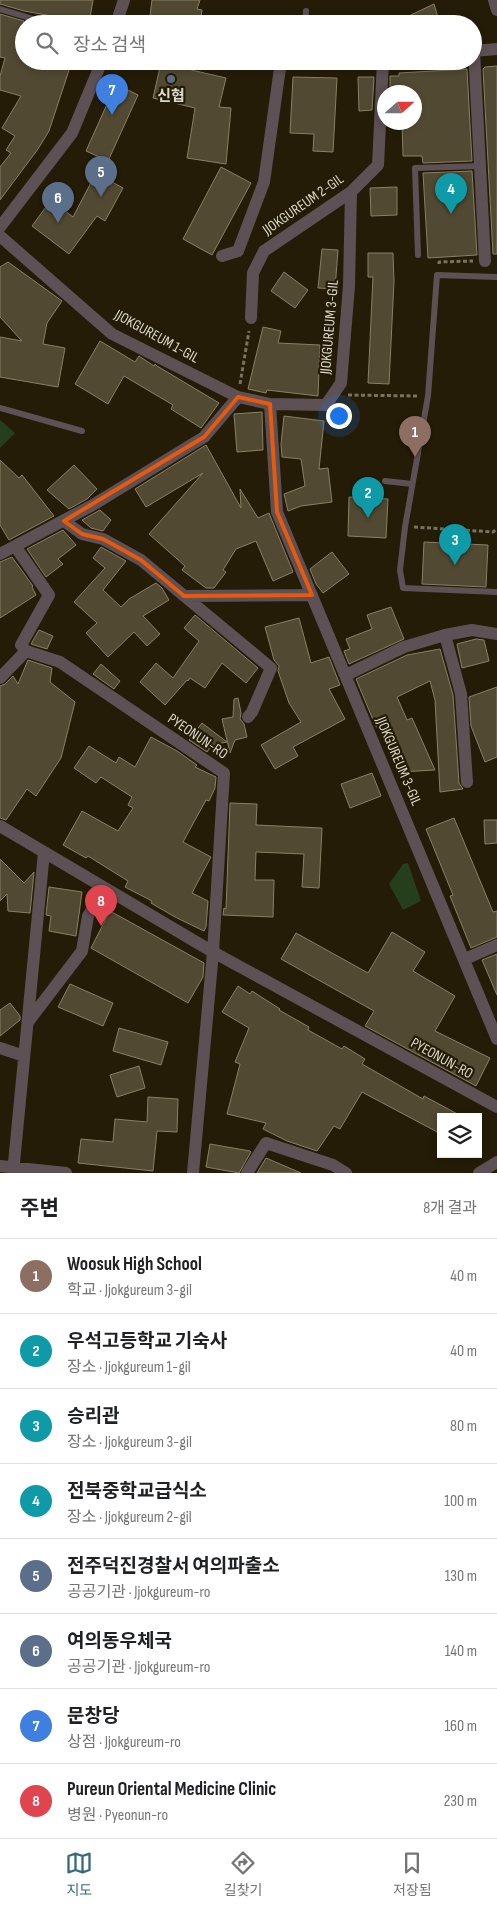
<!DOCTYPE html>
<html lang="ko">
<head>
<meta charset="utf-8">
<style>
	body { margin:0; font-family:"Sofia Sans Condensed","Noto Sans KR",sans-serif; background:#f6f6f6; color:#202124 }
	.controls { position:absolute; right:15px; bottom:15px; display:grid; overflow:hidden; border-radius:0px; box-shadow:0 2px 8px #0003 }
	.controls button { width:45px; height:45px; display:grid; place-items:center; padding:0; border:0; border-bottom:1px solid #e0e0e0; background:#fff; color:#202124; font:25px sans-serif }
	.compass { position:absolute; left:377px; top:85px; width:45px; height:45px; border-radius:50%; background:#fff; box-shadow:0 2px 8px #0003; rotate:69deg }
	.you { position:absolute; left:338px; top:415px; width:18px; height:18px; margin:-12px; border:4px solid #fff; border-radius:50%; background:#1a73e8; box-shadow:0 0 0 8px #1a73e833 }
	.badge { display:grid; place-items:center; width:32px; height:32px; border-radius:50%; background:#366d75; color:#fff; font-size:16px; font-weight:700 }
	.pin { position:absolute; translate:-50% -41px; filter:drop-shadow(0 1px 2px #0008) }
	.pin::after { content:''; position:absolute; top:26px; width:18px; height:15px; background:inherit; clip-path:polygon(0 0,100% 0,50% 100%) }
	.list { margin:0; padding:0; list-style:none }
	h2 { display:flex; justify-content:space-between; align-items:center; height:65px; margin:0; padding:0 20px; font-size:21px }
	h2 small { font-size:16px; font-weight:400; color:#757577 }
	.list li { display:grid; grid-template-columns:32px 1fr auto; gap:15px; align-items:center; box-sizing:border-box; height:75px; padding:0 20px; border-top:1px solid #e0e0e0 }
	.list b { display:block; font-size:19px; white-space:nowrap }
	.list p { margin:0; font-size:16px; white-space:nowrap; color:#757577 }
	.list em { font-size:16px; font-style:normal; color:#757577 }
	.icon { flex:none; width:28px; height:28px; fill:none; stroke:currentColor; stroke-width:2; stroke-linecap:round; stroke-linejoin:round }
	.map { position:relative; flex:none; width:497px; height:1173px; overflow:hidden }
	.search { position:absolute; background:#fff; box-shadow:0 2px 8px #0003; left:15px; right:15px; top:15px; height:55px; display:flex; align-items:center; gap:12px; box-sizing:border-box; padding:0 18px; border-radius:28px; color:#757577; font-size:19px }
	.sheet { height:665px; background:#fff }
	nav { display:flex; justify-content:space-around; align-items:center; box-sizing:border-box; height:70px; border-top:1px solid #e0e0e0; background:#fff; font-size:14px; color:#757577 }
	nav a { display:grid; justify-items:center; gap:2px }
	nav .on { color:#366d75 }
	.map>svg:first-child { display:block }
</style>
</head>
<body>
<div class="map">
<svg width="497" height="1173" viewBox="0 0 497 1173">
	<rect width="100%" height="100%" fill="#241c06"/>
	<!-- green -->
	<path fill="#253e1b" d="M 0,420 L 15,433 L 0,448 Z
		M 408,863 L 421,901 L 403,910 L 389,884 L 403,864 Z"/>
	<!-- building -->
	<path fill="#514931" stroke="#888066" d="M 0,0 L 93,0 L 89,24 L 73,24 L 74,20 L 24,11 L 0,4 Z
		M 152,0 L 200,0 L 197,9 L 202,10 L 200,24 L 149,24 Z
		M 434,4 L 440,24 L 392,24 Z
		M 0,14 L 24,21 L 24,61 L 72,61 L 49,131 L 38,149 L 0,200 L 0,167 L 11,153 L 6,150 L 15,136 L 2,128 L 21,96 L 0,90 L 0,76 L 5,58 L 0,57 Z
		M 161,63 L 226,78 L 219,107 L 231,108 L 226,164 L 187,158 L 195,108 L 153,98 Z
		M 497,66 L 497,254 L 493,254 L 483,69 L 485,67 Z
		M 467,69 L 472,161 L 423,163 L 422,156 L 403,156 L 402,122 L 414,122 L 414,92 L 390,92 L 390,76 L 399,76 L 399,73 Z
		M 293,77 L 337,78 L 333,152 L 313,151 L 314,134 L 290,133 Z
		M 358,77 L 374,77 L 372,110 L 359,111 Z
		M 116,84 L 138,95 L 108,161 L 86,151 Z
		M 221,167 L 251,183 L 212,255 L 183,239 Z
		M 472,171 L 477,255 L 428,258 L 423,173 Z
		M 96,173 L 123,188 L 105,221 L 97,216 L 69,254 L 32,226 L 51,200 L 73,217 Z
		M 397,187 L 397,215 L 371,216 L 370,188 Z
		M 322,249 L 338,250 L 335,289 L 318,288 Z
		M 368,253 L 393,253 L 394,281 L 389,384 L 368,383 L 373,277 L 368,277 Z
		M 8,262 L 62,301 L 47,323 L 43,344 L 65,348 L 58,387 L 0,377 L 0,337 L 22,341 L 0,317 L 0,267 Z
		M 284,272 L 308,290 L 295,308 L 271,291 Z
		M 263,327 L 281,331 L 278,343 L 320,345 L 318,396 L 267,390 L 266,393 L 248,389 Z
		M 100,341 L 135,362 L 139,356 L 154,366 L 155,364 L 157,366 L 219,403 L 201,428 L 171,409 L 173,405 L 124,376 L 108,404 L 75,384 Z
		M 262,412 L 263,450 L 237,452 L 234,414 Z
		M 284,416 L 324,421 L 319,469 L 328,468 L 332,502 L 301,506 L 288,511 L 284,494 L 305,486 L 301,459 L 282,457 L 281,444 Z
		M 206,445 L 241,508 L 240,489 L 258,518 L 269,513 L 293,572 L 273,581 L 256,541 L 236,549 L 223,570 L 226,572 L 214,588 L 206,588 L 182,570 L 185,566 L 149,534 L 203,473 L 146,507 L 135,489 Z
		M 0,460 L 19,478 L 22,475 L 54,516 L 9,540 L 0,525 Z
		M 74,465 L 97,489 L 87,499 L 69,509 L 47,490 Z
		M 349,497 L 388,499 L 386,538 L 348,536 Z
		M 100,510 L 111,520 L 103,531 L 91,528 L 82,520 Z
		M 63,530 L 76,545 L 58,559 L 63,564 L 46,577 L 27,549 Z
		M 424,542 L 488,545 L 486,587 L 422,584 Z
		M 101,547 L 126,561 L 103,590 L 121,607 L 129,599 L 156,583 L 162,588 L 169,600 L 143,616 L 160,634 L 147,646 L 134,632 L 108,657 L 86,633 L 97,623 L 74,602 L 105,568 L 93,558 Z
		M 332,552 L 349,574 L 323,593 L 316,584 L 310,569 Z
		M 12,557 L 33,586 L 32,587 L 36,595 L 0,618 L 0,562 Z
		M 391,607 L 404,639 L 349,664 L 344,651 L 350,649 L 346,639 L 372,629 L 367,615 Z
		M 195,615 L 258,668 L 246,683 L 222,663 L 205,688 L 190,678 L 188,681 L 187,680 L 165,705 L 140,682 L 156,663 L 173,678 L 199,641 L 184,628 Z
		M 299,618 L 311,663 L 329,657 L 340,685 L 329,689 L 345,719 L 293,747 L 298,756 L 275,769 L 261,745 L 301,722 L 289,703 L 278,671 L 279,666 L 274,660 L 265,627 Z
		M 39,630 L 53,636 L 47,649 L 31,644 Z
		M 476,639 L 484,640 L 489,661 L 462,668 L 457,644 Z
		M 440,649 L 453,695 L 459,783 L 463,789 L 440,792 L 435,700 L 430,681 L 397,697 L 407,720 L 412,718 L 435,770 L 400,772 L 400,751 L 387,722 L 376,727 L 356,679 L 407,655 Z
		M 28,660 L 52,668 L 50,682 L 75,702 L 61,758 L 36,796 L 27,789 L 6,820 L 0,818 L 0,686 L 5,684 L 13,676 L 18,684 Z
		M 101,664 L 120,681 L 114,689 L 93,674 Z
		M 497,687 L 497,757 L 485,762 L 471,726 L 469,697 Z
		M 238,698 L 241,713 L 240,719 L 244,724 L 247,737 L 235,740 L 230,753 L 222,719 L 233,717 L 234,699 Z
		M 202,723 L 227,742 L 212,745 L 207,752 L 189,740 Z
		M 151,737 L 177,751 L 197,765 L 195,767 L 216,777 L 215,788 L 209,801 L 206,800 L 183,842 L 211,857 L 192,893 L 208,901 L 206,927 L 204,931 L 175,917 L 151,903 L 152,901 L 125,887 L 128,881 L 88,856 L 86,858 L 63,845 L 82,811 L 118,831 L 133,808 L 128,805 L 132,797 L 101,777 L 96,783 L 74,768 L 89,746 L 116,763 L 119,757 L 135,767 Z
		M 372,773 L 381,796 L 350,808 L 341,784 Z
		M 230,803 L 257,804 L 256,825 L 322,828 L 319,888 L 302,887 L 304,854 L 256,852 L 255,880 L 274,880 L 273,917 L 223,915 L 224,908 L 226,909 Z
		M 454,818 L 493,912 L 497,911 L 497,937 L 471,948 L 450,896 L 453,895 L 426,829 Z
		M 484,820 L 497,820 L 497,843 L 485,844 Z
		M 0,859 L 24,883 L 34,872 L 30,913 L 8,911 L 7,894 L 0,901 Z
		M 49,887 L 82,892 L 76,936 L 49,931 L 51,916 L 46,915 Z
		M 110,911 L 204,963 L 203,977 L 188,1003 L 91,948 Z
		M 392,932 L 425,952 L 413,971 L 455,996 L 435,1031 L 490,1058 L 476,1086 L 365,1026 L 374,1011 L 281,959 L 296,933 L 368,973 Z
		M 497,954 L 497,995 L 482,960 Z
		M 70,984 L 113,1003 L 103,1026 L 58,1007 Z
		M 238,986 L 250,994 L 252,991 L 280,1009 L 279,1010 L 309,1027 L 308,1030 L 342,1049 L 344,1046 L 365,1059 L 362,1064 L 423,1099 L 424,1096 L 463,1117 L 441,1117 L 441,1134 L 362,1092 L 340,1129 L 334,1126 L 317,1151 L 287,1141 L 263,1129 L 266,1123 L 227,1114 L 240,1064 L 235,1062 L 249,1028 L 222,1012 Z
		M 10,1003 L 20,1016 L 20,1020 L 0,1036 L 0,1010 Z
		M 119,1028 L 168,1042 L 161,1065 L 113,1051 Z
		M 139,1066 L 145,1088 L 117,1097 L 110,1075 Z
		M 148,1097 L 178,1099 L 177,1132 L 157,1131 L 153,1171 L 78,1163 L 81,1139 L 113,1142 L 115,1119 L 147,1122 Z
		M 210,1144 L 250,1151 L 251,1152 L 239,1173 L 206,1167 Z
		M 266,1158 L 301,1173 L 257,1173 Z"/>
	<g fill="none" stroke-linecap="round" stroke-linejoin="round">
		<!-- path -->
		<path stroke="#797260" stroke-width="3" stroke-dasharray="4 2.5" stroke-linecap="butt" d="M 439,264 L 439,262 L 473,261
			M 240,384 L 249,331
			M 348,395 L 417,396
			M 414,527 L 493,532 L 497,529"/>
		<!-- lane -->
		<path stroke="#5d5155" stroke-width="6" d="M 0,9 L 50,24
			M 305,24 L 306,11
			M 418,255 L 415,168 L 480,166
			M 497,277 L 437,275 L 428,396 L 405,527 L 400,570 L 403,588 L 497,592
			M 0,408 L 82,431
			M 385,481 L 412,484"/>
		<!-- street -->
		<path stroke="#5d5155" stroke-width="12" d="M 494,0 L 497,10
			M 116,24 L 124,0
			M 473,51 L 497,49
			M 474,51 L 485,261
			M 0,227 L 72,133 L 102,61
			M 0,236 L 112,334 L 238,397 L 270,404 L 277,512 L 497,1039
			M 222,256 L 238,251 L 264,182 L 281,61
			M 251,318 L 253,273 L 264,251 L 351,192 L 378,165 L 383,61
			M 270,404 L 326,405 L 341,383 L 349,286 L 351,192
			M 64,521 L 82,534 L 103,539 L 141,560 L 271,668 L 252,712 L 248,717
			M 15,546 L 49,595 L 21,645 L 26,651
			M 0,554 L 91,506 L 204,437 L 238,397
			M 184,596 L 312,595
			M 445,635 L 461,694 L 467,782
			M 346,675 L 404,647 L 445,635 L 472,630 L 497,634
			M 0,678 L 26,651 L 60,662 L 224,773 L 213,952 L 193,1173
			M 0,826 L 213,952 L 497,1107
			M 465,959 L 497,945
			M 28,1022 L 82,951 L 88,916 L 105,888
			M 0,1048 L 24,1056
			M 0,1166 L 66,1173
			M 13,1173 L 44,852
			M 247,1173 L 266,1143 L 333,1165 L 346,1173
			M 479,1173 L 497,1162"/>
	</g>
	<!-- marked area -->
	<path fill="none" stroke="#e8590c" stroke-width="4" stroke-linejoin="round" d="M 238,397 L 270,404 L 277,512 L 312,595 L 184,596 L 141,560 L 103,539 L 82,534 L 64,521 L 204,437 Z"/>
	<!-- markers -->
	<circle fill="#5c6f8a" stroke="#241c06" stroke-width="2" cx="171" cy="79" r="5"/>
	<g text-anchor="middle" stroke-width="4.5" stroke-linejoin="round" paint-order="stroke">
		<!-- poi labels -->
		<g font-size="15" font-weight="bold" fill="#dcd8ca" stroke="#241c06">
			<text x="171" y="101">신협</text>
		</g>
		<!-- street labels -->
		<g font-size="15" fill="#dcd8ca" stroke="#241c06">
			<text transform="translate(303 204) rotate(-35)" y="5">JJOKGUREUM 2-GIL</text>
			<text transform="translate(329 327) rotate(-85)" y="5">JJOKGUREUM 3-GIL</text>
			<text transform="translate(157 336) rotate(29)" y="5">JJOKGUREUM 1-GIL</text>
			<text transform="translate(198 736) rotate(34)" y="5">PYEONUN-RO</text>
			<text transform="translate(399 761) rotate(67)" y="5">JJOKGUREUM 3-GIL</text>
			<text transform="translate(442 1058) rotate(29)" y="5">PYEONUN-RO</text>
		</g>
	</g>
</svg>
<div class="controls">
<button><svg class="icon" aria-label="layers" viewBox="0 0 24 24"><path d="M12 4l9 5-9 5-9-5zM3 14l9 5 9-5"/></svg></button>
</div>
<svg class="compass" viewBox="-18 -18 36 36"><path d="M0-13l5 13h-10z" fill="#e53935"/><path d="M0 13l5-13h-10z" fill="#757577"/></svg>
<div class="you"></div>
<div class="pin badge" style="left:415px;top:457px;background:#8d6e63">1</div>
<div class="pin badge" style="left:368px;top:518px;background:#0f9aa8">2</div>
<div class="pin badge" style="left:455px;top:565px;background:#0f9aa8">3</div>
<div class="pin badge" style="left:451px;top:214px;background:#0f9aa8">4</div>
<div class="pin badge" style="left:101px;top:197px;background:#5c6f8a">5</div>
<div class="pin badge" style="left:58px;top:223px;background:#5c6f8a">6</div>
<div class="pin badge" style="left:112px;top:115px;background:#3f7fe0">7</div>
<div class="pin badge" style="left:101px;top:926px;background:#e0444e">8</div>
<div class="search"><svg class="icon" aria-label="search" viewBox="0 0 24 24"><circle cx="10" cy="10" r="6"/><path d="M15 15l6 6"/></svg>장소 검색</div>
</div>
<section class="sheet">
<h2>주변<small>8개 결과</small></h2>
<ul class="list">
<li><span class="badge" style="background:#8d6e63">1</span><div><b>Woosuk High School</b><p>학교 · Jjokgureum 3-gil</p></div><em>40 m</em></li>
<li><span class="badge" style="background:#0f9aa8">2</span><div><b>우석고등학교 기숙사</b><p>장소 · Jjokgureum 1-gil</p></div><em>40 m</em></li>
<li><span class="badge" style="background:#0f9aa8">3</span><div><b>승리관</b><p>장소 · Jjokgureum 3-gil</p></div><em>80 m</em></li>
<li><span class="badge" style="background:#0f9aa8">4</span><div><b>전북중학교급식소</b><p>장소 · Jjokgureum 2-gil</p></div><em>100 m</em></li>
<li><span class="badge" style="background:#5c6f8a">5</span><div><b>전주덕진경찰서 여의파출소</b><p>공공기관 · Jjokgureum-ro</p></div><em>130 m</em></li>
<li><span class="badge" style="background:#5c6f8a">6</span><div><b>여의동우체국</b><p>공공기관 · Jjokgureum-ro</p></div><em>140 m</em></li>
<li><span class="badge" style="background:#3f7fe0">7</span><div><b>문창당</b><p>상점 · Jjokgureum-ro</p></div><em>160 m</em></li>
<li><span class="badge" style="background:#e0444e">8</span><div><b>Pureun Oriental Medicine Clinic</b><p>병원 · Pyeonun-ro</p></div><em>230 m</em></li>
</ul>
</section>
<nav>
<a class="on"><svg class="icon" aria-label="map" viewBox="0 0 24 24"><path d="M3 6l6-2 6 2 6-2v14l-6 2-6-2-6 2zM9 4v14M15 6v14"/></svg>지도</a>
<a><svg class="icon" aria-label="directions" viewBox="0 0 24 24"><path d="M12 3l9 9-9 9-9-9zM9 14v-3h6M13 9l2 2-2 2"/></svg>길찾기</a>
<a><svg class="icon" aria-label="saved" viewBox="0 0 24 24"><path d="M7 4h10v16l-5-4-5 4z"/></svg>저장됨</a>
</nav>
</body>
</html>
